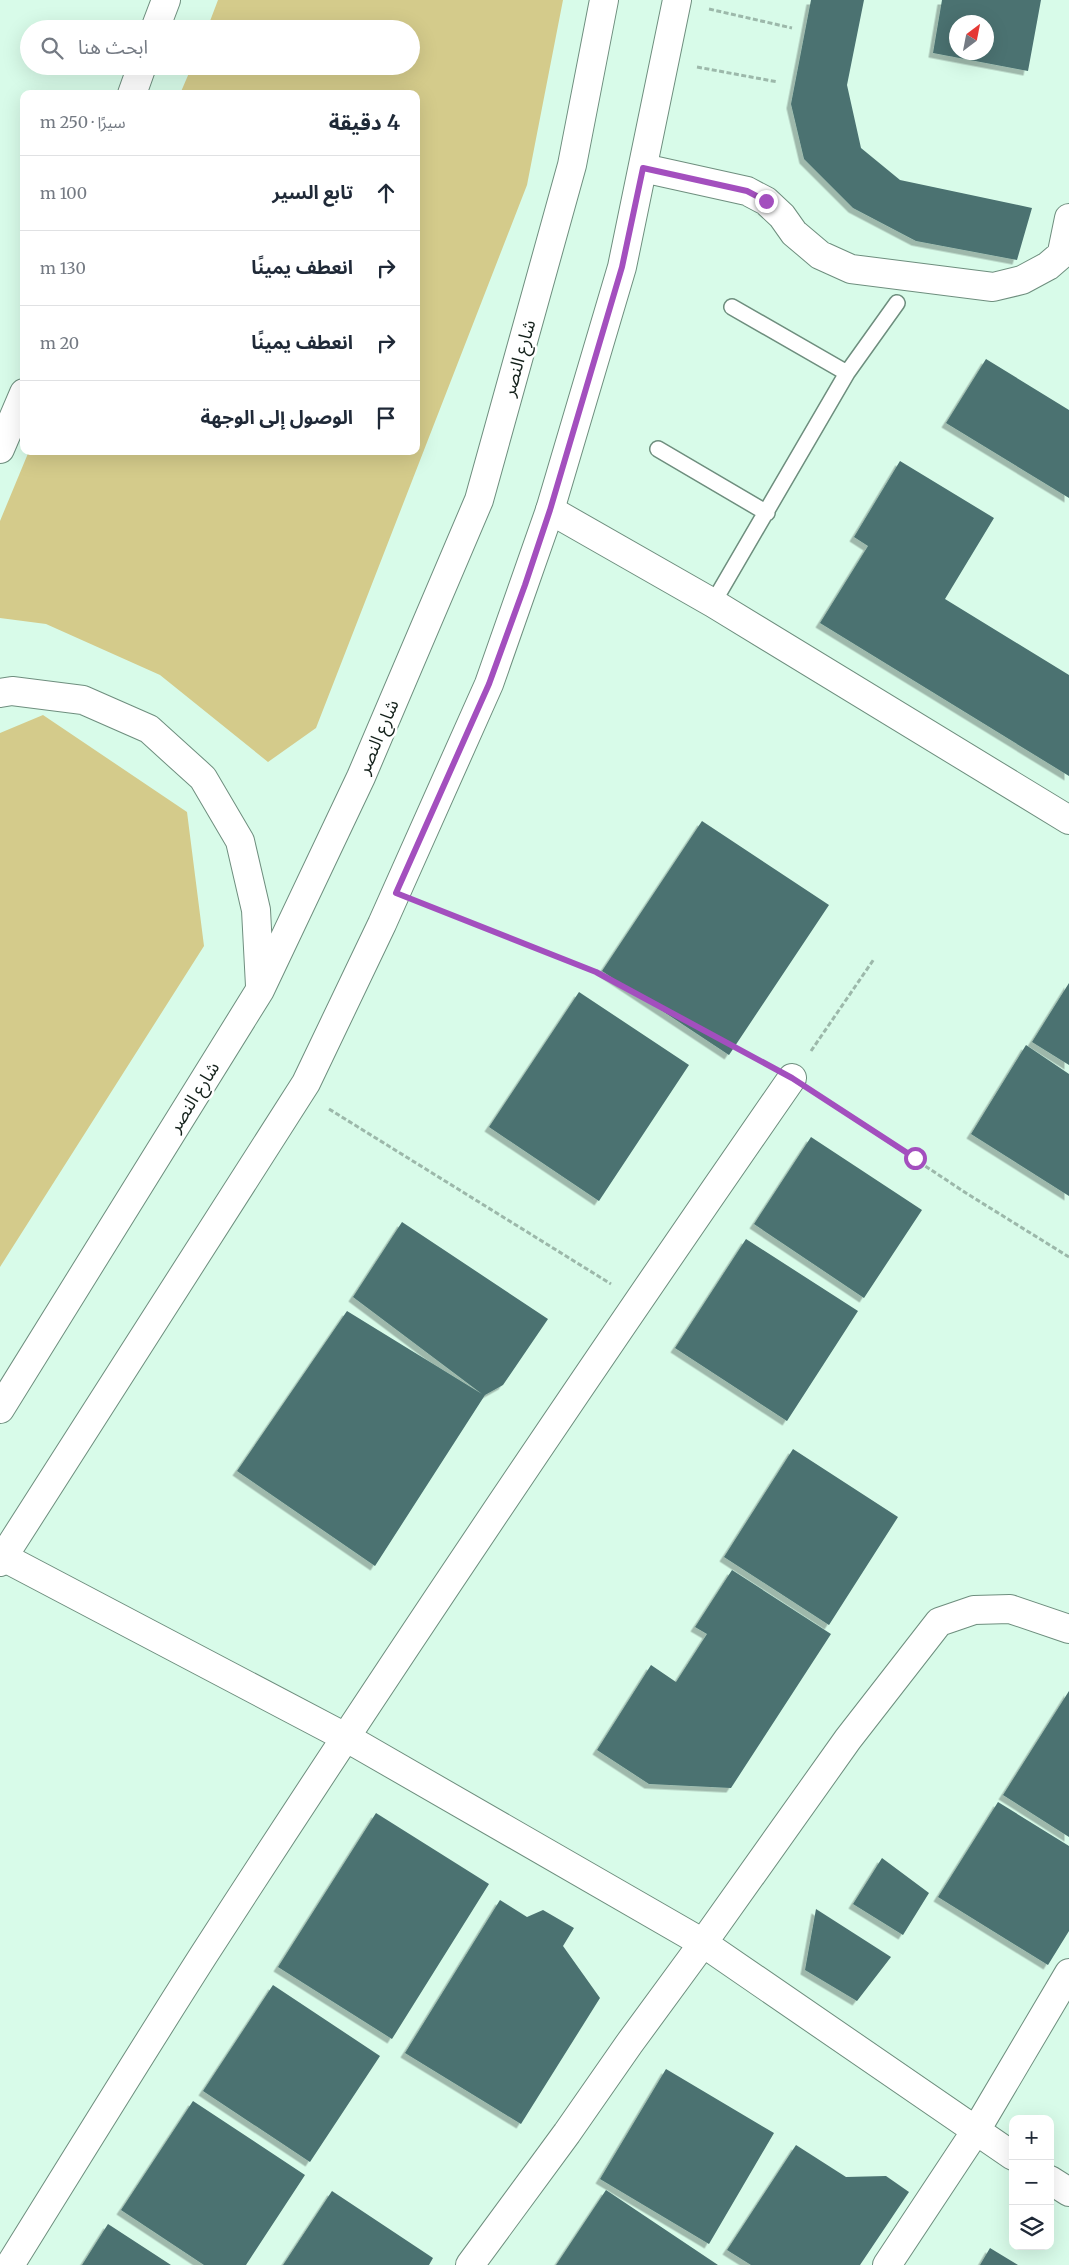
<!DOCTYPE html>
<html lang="ar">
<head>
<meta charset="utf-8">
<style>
	body { margin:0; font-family:Merriweather,"Noto Sans Arabic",serif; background:#f2f2f3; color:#1f2937; direction:rtl }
	.controls { position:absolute; right:15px; bottom:15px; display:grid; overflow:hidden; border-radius:10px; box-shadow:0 5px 20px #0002 }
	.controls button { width:45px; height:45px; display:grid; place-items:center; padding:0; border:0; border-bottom:1px solid #e0e1e3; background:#fff; color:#1f2937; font:25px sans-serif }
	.compass { position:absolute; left:949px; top:15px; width:45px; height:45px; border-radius:50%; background:#fff; box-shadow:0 5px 20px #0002; rotate:32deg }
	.stop { position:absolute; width:15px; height:15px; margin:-11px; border:4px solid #a34fbe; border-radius:50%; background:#fff }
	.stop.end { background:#a34fbe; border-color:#fff; box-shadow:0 1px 5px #0008 }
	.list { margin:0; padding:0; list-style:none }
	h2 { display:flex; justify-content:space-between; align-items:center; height:65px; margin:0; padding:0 20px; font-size:21px }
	h2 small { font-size:16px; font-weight:400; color:#747a83 }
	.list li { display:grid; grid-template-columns:32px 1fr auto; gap:15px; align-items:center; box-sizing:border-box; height:75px; padding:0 20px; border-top:1px solid #e0e1e3 }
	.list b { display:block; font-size:19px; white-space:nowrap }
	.list em { font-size:16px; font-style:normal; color:#747a83 }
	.icon { flex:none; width:28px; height:28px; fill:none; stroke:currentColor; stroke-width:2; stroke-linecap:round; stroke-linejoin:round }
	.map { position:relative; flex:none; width:1069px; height:2265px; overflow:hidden; direction:ltr }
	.search { position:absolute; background:#fff; box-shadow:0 5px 20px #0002; left:20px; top:20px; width:400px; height:55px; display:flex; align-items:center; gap:12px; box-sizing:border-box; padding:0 18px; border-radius:28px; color:#747a83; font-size:19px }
	.panel { position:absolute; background:#fff; box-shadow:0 5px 20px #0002; left:20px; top:90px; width:400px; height:365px; border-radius:10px; direction:rtl }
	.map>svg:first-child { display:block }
</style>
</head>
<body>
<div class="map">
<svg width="1069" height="2265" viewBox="0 0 1069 2265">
	<defs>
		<filter id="shadow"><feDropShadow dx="-4.5" dy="4.5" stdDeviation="0" flood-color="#0004"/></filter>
	</defs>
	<rect width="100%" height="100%" fill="#d8fbe9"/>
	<!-- green -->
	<path fill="#d4cb8b" d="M 218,0 L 563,0 L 527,185 L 316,728 L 268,762 L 160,675 L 46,624 L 0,618 L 0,521 L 29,451 L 416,451 L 416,94 L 180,94 L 192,66 L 411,66 L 411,29 L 207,29 Z
		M 43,715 L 187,812 L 204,946 L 0,1267 L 0,733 Z"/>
	<!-- building -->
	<path fill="#4b7271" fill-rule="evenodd" filter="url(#shadow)" d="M 811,0 L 864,0 L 847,85 L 861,148 L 900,180 L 1032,208 L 1017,260 L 916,241 L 853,208 L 804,159 L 791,104 Z
		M 942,0 L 1041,0 L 1028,71 L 933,53 ZM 956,22 L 986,22 L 986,52 L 956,52 Z
		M 986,359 L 1069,410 L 1069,498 L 946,423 Z
		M 900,461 L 994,518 L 945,599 L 1069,675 L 1069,776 L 820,623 L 868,546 L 854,537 Z
		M 702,821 L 829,905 L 729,1055 L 602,971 Z
		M 1069,983 L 1069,1065 L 1032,1042 Z
		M 579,992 L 689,1065 L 599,1201 L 489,1127 Z
		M 1026,1045 L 1069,1074 L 1069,1196 L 971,1134 Z
		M 811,1137 L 922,1210 L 864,1298 L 754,1224 Z
		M 402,1222 L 548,1319 L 503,1385 L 485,1395 L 375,1566 L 237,1471 L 347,1311 L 482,1394 L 353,1297 Z
		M 746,1239 L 858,1311 L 787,1421 L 675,1348 Z
		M 793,1449 L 898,1517 L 829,1625 L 724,1557 Z
		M 732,1570 L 831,1634 L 731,1788 L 649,1784 L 597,1750 L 651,1665 L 676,1682 L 707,1634 L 695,1627 Z
		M 1069,1691 L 1069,1837 L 1003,1795 Z
		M 998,1802 L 1069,1846 L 1069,1931 L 1048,1965 L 938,1897 Z
		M 376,1813 L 489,1884 L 392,2039 L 278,1967 Z
		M 882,1858 L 929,1893 L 903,1935 L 853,1904 Z
		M 500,1900 L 527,1917 L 543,1910 L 574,1928 L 563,1946 L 600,1998 L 521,2124 L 405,2053 Z
		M 816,1909 L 891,1957 L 857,2001 L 805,1970 Z
		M 273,1985 L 380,2056 L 310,2162 L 203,2091 Z
		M 666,2069 L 774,2133 L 709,2244 L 600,2179 Z
		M 193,2101 L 305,2175 L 246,2265 L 204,2265 L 121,2210 Z
		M 796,2145 L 846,2177 L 886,2176 L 909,2192 L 860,2265 L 751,2265 L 727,2250 Z
		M 606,2190 L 718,2265 L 556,2265 Z
		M 332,2191 L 433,2258 L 429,2265 L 283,2265 Z
		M 108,2224 L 171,2265 L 82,2265 Z
		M 990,2248 L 1018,2265 L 980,2265 Z"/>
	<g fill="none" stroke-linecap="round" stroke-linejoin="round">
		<defs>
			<path id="lane" d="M 732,307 L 847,373
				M 658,449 L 767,513
				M 713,603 L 847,373 L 897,303"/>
			<path id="street" d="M 643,168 L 747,191 L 766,201 L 782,216 L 794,233 L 820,255 L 851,269 L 993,287 L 1022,280 L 1048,266 L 1069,248
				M 1062,252 L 1069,218
				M 550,510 L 713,603 L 1069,820
				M 3,1557 L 347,1738 L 703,1943 L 1013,2156
				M 1050,2180 L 1069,2192
				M 10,2265 C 74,2162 138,2058 203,1956 C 394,1660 591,1368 792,1078
				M 470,2265 L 567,2133 L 629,2044 L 703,1943 L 848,1739 L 939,1622 L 974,1610 L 1010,1609 L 1069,1629
				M 887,2265 L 975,2132 L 1069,1973"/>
			<path id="secondary" d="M 0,1562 L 306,1083 L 382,924 L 489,684 L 550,510 L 622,267 L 677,0"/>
			<path id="primary" d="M 155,29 L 166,0
				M 132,94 L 142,66
				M 0,449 L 24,393
				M 0,693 L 12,691 L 83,700 L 149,729 L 203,778 L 240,841 L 256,910 L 260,986
				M 0,1409 L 260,990 L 361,777 L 479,500 L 572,165 L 604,0"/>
		</defs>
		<!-- lane casing -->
		<use href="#lane" stroke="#6e8e7e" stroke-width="18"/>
		<!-- street casing -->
		<use href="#street" stroke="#6e8e7e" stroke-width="30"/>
		<!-- secondary casing -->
		<use href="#secondary" stroke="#6e8e7e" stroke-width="30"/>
		<!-- primary casing -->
		<use href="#primary" stroke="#6e8e7e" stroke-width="30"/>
		<!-- path -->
		<path stroke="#9cb8aa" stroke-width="3" stroke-dasharray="5 2.5" stroke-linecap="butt" d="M 709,9 L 792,28
			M 697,67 L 778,82
			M 427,905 L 596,972 L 763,1062
			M 811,1051 L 874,959
			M 819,1096 L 966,1193 L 1069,1257
			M 329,1109 L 611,1284"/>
		<!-- lane -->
		<use href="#lane" stroke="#fff" stroke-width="15"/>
		<!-- street -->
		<use href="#street" stroke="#fff" stroke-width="28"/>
		<!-- secondary -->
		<use href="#secondary" stroke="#fff" stroke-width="28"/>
		<!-- primary -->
		<use href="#primary" stroke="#fff" stroke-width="28"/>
	</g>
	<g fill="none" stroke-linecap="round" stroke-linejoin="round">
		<!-- route -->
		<path stroke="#a34fbe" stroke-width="6" d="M 766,201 L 747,191 L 643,168 L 622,267 L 550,510 L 525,585 L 489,684 L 396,893 L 596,972 L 792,1078 L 915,1158"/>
	</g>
	<g text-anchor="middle" stroke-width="5" stroke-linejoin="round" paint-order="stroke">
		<!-- street labels -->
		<g font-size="18" fill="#14211b" stroke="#fff">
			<text transform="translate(519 358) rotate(-74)" y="6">شارع النصر</text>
			<text transform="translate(378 737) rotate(-67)" y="6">شارع النصر</text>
			<text transform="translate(194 1097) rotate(-58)" y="6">شارع النصر</text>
		</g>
	</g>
</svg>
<div class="controls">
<button>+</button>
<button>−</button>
<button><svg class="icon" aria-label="layers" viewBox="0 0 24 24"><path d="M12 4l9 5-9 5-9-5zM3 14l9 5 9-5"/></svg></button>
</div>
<svg class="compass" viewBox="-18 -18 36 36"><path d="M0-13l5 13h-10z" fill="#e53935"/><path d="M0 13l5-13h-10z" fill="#747a83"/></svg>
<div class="stop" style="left:915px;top:1158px"></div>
<div class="stop end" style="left:766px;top:201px"></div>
<div class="search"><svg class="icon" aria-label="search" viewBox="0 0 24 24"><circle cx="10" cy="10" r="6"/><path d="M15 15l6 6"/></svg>ابحث هنا</div>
<section class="panel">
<h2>4 دقيقة<small>سيرًا · 250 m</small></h2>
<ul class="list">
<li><svg class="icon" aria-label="ahead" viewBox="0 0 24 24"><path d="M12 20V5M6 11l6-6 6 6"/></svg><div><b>تابع السير</b></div><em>100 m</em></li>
<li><svg class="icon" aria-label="right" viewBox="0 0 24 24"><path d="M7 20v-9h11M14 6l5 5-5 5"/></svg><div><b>انعطف يمينًا</b></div><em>130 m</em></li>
<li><svg class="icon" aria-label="right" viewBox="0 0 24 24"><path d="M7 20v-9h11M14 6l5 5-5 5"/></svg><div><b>انعطف يمينًا</b></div><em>20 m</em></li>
<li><svg class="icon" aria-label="arrive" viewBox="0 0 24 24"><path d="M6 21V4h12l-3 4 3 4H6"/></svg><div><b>الوصول إلى الوجهة</b></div></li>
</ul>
</section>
</div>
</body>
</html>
